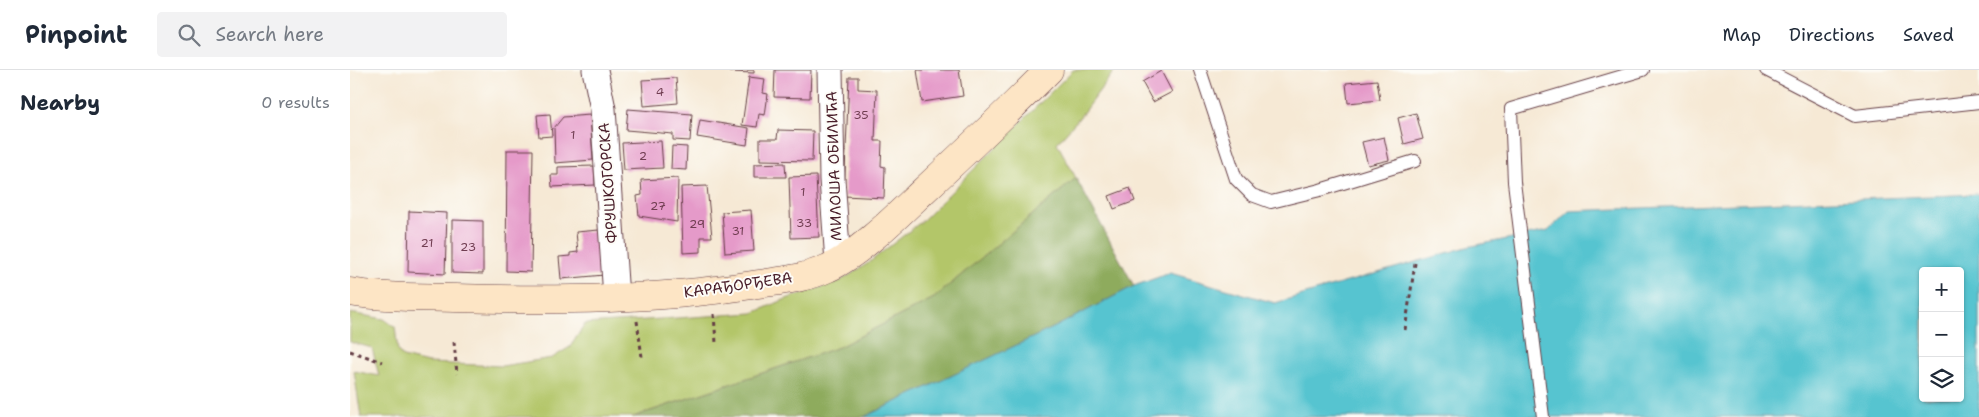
<!DOCTYPE html>
<html lang="en">
<head>
<meta charset="utf-8">
<style>
	body { margin:0; font-family:"Shantell Sans",sans-serif; background:#f2f2f3; color:#1f2937 }
	.controls { position:absolute; right:15px; bottom:15px; display:grid; overflow:hidden; border-radius:5px; box-shadow:0 1px 4px #0004 }
	.controls button { width:45px; height:45px; display:grid; place-items:center; padding:0; border:0; border-bottom:1px solid #e0e1e3; background:#fff; color:#1f2937; font:25px sans-serif }
	.list { margin:0; padding:0; list-style:none }
	h2 { display:flex; justify-content:space-between; align-items:center; height:65px; margin:0; padding:0 20px; font-size:21px }
	h2 small { font-size:16px; font-weight:400; color:#747a83 }
	.icon { flex:none; width:28px; height:28px; fill:none; stroke:currentColor; stroke-width:2; stroke-linecap:round; stroke-linejoin:round }
	.map { position:relative; flex:none; width:1629px; height:347px; overflow:hidden }
	header { display:flex; align-items:center; gap:30px; box-sizing:border-box; height:70px; padding:0 25px; background:#fff; border-bottom:1px solid #e0e1e3 }
	header strong { font-size:24px }
	nav { display:flex; gap:28px; margin-inline-start:auto; font-size:18px }
	.search { width:350px; height:45px; background:#f2f2f3; display:flex; align-items:center; gap:12px; box-sizing:border-box; padding:0 18px; border-radius:5px; color:#747a83; font-size:19px }
	main { display:flex }
	aside { flex:1; background:#fff }
	.map>svg:first-child { display:block }
</style>
</head>
<body>
<header>
<strong>Pinpoint</strong>
<div class="search"><svg class="icon" aria-label="search" viewBox="0 0 24 24"><circle cx="10" cy="10" r="6"/><path d="M15 15l6 6"/></svg>Search here</div>
<nav><a>Map</a><a>Directions</a><a>Saved</a></nav>
</header>
<main>
<aside>
<h2>Nearby<small>0 results</small></h2>
<ul class="list">
</ul>
</aside>
<div class="map">
<svg width="1629" height="347" viewBox="0 0 1629 347">
	<rect width="100%" height="100%" fill="#fdfcf7"/>
	<filter id="ink" filterUnits="userSpaceOnUse"><feTurbulence type="fractalNoise" baseFrequency=".02" numOctaves="2"/><feDisplacementMap in="SourceGraphic" scale="10" xChannelSelector="R" yChannelSelector="G"/><feConvolveMatrix kernelMatrix="1 2 1 2 8 2 1 2 1" color-interpolation-filters="sRGB"/></filter>
	<filter id="wash" filterUnits="userSpaceOnUse"><feTurbulence type="fractalNoise" baseFrequency=".0096" numOctaves="4" result="noise"/><feDisplacementMap in="SourceGraphic" scale="20" xChannelSelector="R" yChannelSelector="G"/><feGaussianBlur stdDeviation="1.12" result="paint"/><feColorMatrix in="noise" values="0 0 0 0 0 0 0 0 0 0 0 0 0 0 0 0 0 1.4 0 .05"/><feComposite in="paint" operator="in"/></filter>
	<g filter="url(#wash)">
		<rect width="100%" height="100%" fill="#f6e9d5"/>
		<!-- green -->
		<path fill="#b3c669" stroke="#7e724a" d="M 723,0 L 765,0 L 729,48 L 707,73 L 726,108 L 584,228 L 489,277 L 283,347 L 11,347 L 4,301 L 29,306 L 22,278 L 0,272 L 0,243 L 34,249 L 45,257 L 48,281 L 53,287 L 78,293 L 152,296 L 202,288 L 220,277 L 235,254 L 403,243 L 436,229 L 490,211 L 517,194 L 572,151 Z"/>
		<!-- forest -->
		<path fill="#8eab5d" stroke="#6c6544" d="M 726,108 L 784,216 L 705,257 L 514,347 L 283,347 L 489,277 L 584,228 Z"/>
		<!-- water -->
		<path fill="#57c4d0" stroke="#50727e" fill-rule="evenodd" d="M 1629,124 L 1629,347 L 514,347 L 705,257 L 784,216 L 820,203 L 925,233 L 1117,177 L 1198,161 L 1219,141 ZM 1573,201 L 1610,201 L 1610,328 L 1573,328 Z"/>
		<g id="blocks">
			<!-- building -->
			<path fill="#e59ac9" d="M 379,0 L 404,0 L 404,3 L 379,2 Z
				M 425,0 L 461,0 L 460,28 L 424,27 Z
				M 567,0 L 609,0 L 613,26 L 572,32 Z
				M 811,1 L 822,22 L 803,32 L 792,12 Z
				M 399,7 L 415,9 L 413,23 L 418,24 L 415,45 L 409,44 L 407,57 L 392,55 Z
				M 499,7 L 508,7 L 508,19 L 527,20 L 525,71 L 532,71 L 531,96 L 535,97 L 534,128 L 494,126 Z
				M 326,8 L 328,33 L 294,36 L 292,10 Z
				M 1027,10 L 1030,30 L 998,33 L 996,13 Z
				M 278,39 L 342,44 L 340,71 L 323,70 L 323,64 L 276,60 Z
				M 1066,43 L 1073,69 L 1054,74 L 1048,48 Z
				M 200,44 L 202,66 L 189,67 L 187,45 Z
				M 240,45 L 243,90 L 205,93 L 204,58 L 213,47 Z
				M 350,50 L 399,58 L 397,75 L 347,67 Z
				M 428,60 L 463,61 L 462,91 L 410,90 L 410,69 L 427,69 Z
				M 1034,67 L 1039,90 L 1018,95 L 1012,72 Z
				M 311,71 L 313,98 L 274,100 L 272,73 Z
				M 322,76 L 337,77 L 336,100 L 321,99 Z
				M 157,80 L 183,80 L 181,202 L 156,201 Z
				M 435,93 L 436,107 L 404,107 L 404,94 Z
				M 244,96 L 245,115 L 202,117 L 201,105 L 208,105 L 208,97 Z
				M 466,106 L 469,167 L 441,168 L 439,107 Z
				M 328,108 L 327,152 L 289,146 L 287,126 L 292,125 L 291,110 Z
				M 357,116 L 362,167 L 351,167 L 351,182 L 333,183 L 331,117 Z
				M 780,118 L 785,131 L 764,139 L 759,126 Z
				M 401,140 L 404,181 L 375,183 L 372,142 Z
				M 59,141 L 97,143 L 95,204 L 58,202 Z
				M 102,150 L 133,151 L 133,204 L 102,203 Z
				M 249,160 L 254,205 L 211,209 L 209,187 L 220,186 L 220,183 L 228,182 L 226,162 Z"/>
		</g>
	</g>
	<g filter="url(#ink)">
		<use href="#blocks" fill-opacity="0" stroke="#643d44" stroke-width="1"/>
		<g fill="none" stroke-linecap="round" stroke-linejoin="round">
			<defs>
				<path id="lane" d="M 850,0 L 886,109 L 902,125 L 921,132 L 970,120 L 1065,91
					M 1416,0 L 1505,46 L 1629,32
					M 1193,347 L 1164,112 L 1161,39 L 1293,0"/>
				<path id="street" d="M 245,0 L 253,39 L 266,227
					M 480,0 L 482,109 L 488,192"/>
				<path id="secondary" d="M 0,222 C 34,228 71,227 105,228 C 204,231 305,230 402,215 C 427,211 455,209 478,198 C 507,185 546,147 569,125 C 613,84 657,43 699,0"/>
			</defs>
			<!-- lane casing -->
			<use href="#lane" stroke="#643d44" stroke-width="14"/>
			<!-- street casing -->
			<use href="#street" stroke="#643d44" stroke-width="27"/>
			<!-- secondary casing -->
			<use href="#secondary" stroke="#643d44" stroke-width="29"/>
			<!-- path -->
			<path stroke="#643d44" stroke-width="3" stroke-dasharray="4 4" stroke-linecap="butt" d="M 364,244 L 366,273
				M 287,251 L 292,287
				M 1055,260 L 1065,193
				M 104,272 L 107,304
				M 0,281 L 32,292"/>
			<!-- lane -->
			<use href="#lane" stroke="#fff" stroke-width="12"/>
			<!-- street -->
			<use href="#street" stroke="#fff" stroke-width="25"/>
			<!-- secondary -->
			<use href="#secondary" stroke="#fde5c5" stroke-width="28"/>
		</g>
	</g>
	<g text-anchor="middle" stroke-width="4" stroke-linejoin="round" paint-order="stroke">
		<!-- number labels -->
		<g font-size="12" fill="#713e52">
			<text x="310" y="26">4</text>
			<text x="511" y="49">35</text>
			<text x="223" y="69">1</text>
			<text x="293" y="90">2</text>
			<text x="453" y="126">1</text>
			<text x="308" y="140">27</text>
			<text x="454" y="157">33</text>
			<text x="347" y="158">29</text>
			<text x="388" y="165">31</text>
			<text x="77" y="177">21</text>
			<text x="118" y="181">23</text>
		</g>
		<!-- street labels -->
		<g font-size="15" fill="#4a1f2b" stroke="#fdfcf7">
			<text transform="translate(484 96) rotate(-92)" y="5">МИЛОША ОБИЛИЋА</text>
			<text transform="translate(258 113) rotate(-94)" y="5">ФРУШКОГОРСКА</text>
			<text transform="translate(388 215) rotate(-8)" y="5">КАРАЂОРЂЕВА</text>
		</g>
	</g>
</svg>
<div class="controls">
<button>+</button>
<button>−</button>
<button><svg class="icon" aria-label="layers" viewBox="0 0 24 24"><path d="M12 4l9 5-9 5-9-5zM3 14l9 5 9-5"/></svg></button>
</div>
</div>
</main>
</body>
</html>
